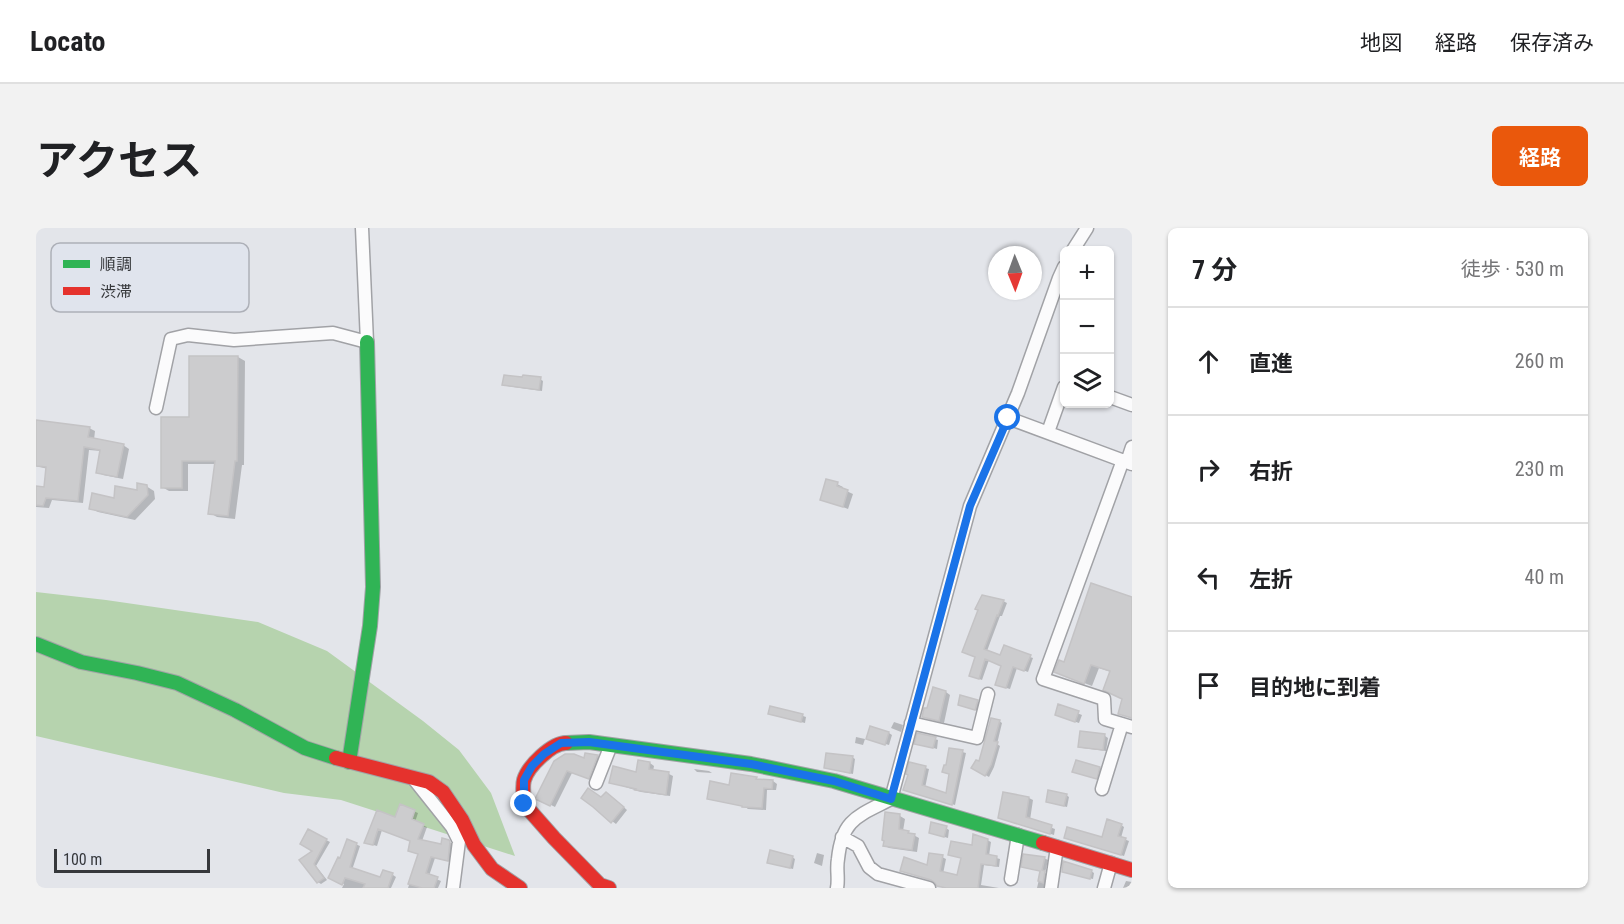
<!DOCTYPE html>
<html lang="ja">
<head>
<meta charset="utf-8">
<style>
	body { margin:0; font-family:"Roboto Condensed","Noto Sans JP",sans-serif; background:#f2f2f2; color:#202124 }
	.controls { position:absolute; right:18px; top:18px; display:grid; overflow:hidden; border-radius:9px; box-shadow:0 2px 4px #0004 }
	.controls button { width:54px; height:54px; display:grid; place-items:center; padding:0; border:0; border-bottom:2px solid #e0e0e0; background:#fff; color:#202124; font:30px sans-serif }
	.compass { position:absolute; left:952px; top:18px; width:54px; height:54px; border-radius:50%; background:#fff; box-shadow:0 2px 4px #0004; rotate:179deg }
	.scale { position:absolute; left:18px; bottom:15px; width:156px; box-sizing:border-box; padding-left:6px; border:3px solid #36383b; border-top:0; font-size:16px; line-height:21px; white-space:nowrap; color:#36383b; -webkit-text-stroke:4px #e0e4ed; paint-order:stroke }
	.stop { position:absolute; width:18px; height:18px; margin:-14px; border:4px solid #1a73e8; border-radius:50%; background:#fff }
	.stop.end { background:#1a73e8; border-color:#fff; box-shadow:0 2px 6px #0008 }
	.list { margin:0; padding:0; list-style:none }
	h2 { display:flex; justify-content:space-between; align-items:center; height:78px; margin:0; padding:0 24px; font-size:26px }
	h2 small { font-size:20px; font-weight:400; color:#757577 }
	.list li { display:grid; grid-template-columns:39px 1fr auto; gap:18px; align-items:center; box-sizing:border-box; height:108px; padding:0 24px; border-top:2px solid #e0e0e0 }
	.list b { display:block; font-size:22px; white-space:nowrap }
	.list em { font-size:20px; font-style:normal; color:#757577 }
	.icon { flex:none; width:33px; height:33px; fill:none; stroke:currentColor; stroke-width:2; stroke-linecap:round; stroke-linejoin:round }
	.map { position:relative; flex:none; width:1096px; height:660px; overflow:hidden; border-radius:9px }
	header { display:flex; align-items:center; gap:36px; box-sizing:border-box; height:84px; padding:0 30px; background:#fff; border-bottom:2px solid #e0e0e0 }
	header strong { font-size:28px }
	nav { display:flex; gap:33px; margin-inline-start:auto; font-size:21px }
	.intro { display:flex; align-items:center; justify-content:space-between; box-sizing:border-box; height:144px; padding:0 36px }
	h1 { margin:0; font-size:42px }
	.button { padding:15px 27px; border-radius:9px; background:#ea580c; color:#fff; font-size:21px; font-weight:700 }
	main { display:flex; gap:36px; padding:0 36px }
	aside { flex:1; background:#fff; border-radius:9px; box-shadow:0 2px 4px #0004 }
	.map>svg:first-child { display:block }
</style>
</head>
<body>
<header>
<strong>Locato</strong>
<nav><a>地図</a><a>経路</a><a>保存済み</a></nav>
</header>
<div class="intro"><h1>アクセス</h1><a class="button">経路</a></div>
<main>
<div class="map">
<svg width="1096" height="660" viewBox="0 0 1096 660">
	<rect width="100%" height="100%" fill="#e3e5ea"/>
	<!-- green -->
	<path fill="#b6d3ae" d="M 0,364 L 70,372 L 222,394 L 291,423 L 387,493 L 423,522 L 455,565 L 479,628 L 305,572 L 248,565 L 0,508 Z"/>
	<!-- shadow -->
	<path fill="#0003" d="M 202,129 L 209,133 L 208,237 L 206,237 L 199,291 L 181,289 L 174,285 L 180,236 L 152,236 L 152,263 L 133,263 L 126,259 Z
		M 504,151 L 507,153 L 506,163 L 471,158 L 468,156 Z
		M 0,193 L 53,200 L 59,203 L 58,212 L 87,217 L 93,221 L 87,251 L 67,247 L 61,244 L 65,223 L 53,222 L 47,275 L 16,272 L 13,280 L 0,279 L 0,260 L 10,261 L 12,241 L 0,238 Z
		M 801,256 L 807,259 L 806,261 L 817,266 L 812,281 L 786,271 Z
		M 110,258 L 118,263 L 119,271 L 99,292 L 62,284 L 54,280 L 102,264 Z
		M 1056,357 L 1096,371 L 1096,491 L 1083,485 L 1087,471 L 1075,444 L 1063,440 L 1056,458 L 1020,444 L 1029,436 Z
		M 967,373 L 971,375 L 966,388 L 964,388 L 951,423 L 965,429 L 994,429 L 997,430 L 992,444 L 981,440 L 974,461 L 964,458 L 967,437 L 953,432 L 946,452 L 938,449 L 940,429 Z
		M 910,464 L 914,467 L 908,495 L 892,491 L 887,488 Z
		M 941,473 L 946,476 L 944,484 L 924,476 Z
		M 1023,478 L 1046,487 L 1043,495 L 1023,488 Z
		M 735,479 L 767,488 L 770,489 L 769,495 L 737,487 Z
		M 963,493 L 966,495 L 961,516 L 964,518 L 958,539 L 953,549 L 937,540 L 944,535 Z
		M 858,494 L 867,497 L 865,504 L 855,500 Z
		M 1045,504 L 1069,508 L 1072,510 L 1070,523 L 1046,520 L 1043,518 Z
		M 853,505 L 856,507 L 853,517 L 835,512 Z
		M 820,509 L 829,511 L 827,517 L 819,515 Z
		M 899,511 L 902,512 L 901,521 L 880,515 Z
		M 915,521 L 930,525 L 919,577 L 872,563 L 875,536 L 893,541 L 889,560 L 911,566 L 915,546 L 908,544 L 911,539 Z
		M 550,527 L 562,528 L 566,531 L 558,552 L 536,545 L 519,579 L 501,570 L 519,534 L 548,532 Z
		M 816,529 L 819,531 L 817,546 L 793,541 Z
		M 614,535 L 618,538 L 617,543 L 633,546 L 637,548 L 634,568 L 605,564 L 574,554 L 602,546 Z
		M 1064,540 L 1067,542 L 1064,551 L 1041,545 Z
		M 658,541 L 673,543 L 676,545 L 661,544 Z
		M 720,550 L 724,553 L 737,553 L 741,556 L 740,562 L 731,562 L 730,582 L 712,581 L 708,578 L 676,572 L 672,570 Z
		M 1030,567 L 1033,569 L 1031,579 L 1015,575 Z
		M 575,568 L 591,582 L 580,596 L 576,593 L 566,571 Z
		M 993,570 L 997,572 L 994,592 L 1019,601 L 1018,607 L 964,590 Z
		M 365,578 L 382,585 L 379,594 L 391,599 L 386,613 L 406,618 L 413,614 L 417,616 L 416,634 L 399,630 L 393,648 L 405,653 L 402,660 L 372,660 L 383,626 L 373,623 L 376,613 L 346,602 L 341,618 L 334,616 L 342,584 L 360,591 Z
		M 850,586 L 864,588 L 869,591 L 867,603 L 872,604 L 883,610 L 881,624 L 853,620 L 849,618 Z
		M 1085,597 L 1088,599 L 1085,610 L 1093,613 L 1088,628 L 1032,611 L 1067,611 Z
		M 910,600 L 913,602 L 912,610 L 895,605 Z
		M 273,603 L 294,614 L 280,638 L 291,652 L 285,656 L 282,654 L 266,633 L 279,623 Z
		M 951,612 L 955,614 L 953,628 L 964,631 L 963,639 L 948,637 L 945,657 L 963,660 L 909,660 L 902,657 L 899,653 L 866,643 L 892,640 L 906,629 L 910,631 L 907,646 L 922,649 L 927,630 L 914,627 L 937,619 Z
		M 312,613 L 324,618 L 316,642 L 345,650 L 348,643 L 357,647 L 360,649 L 355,660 L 306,660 L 308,656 L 294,650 L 305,632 Z
		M 781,625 L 788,627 L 786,638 L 778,635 Z
		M 756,629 L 759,631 L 757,641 L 736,636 Z
		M 1008,630 L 1012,632 L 1009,645 L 1012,647 L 1010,660 L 1001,660 Z
		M 1055,643 L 1058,645 L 1057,651 L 1031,645 Z
		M 1090,653 L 1096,654 L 1096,660 L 1087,660 Z"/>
	<!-- building -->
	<path fill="#ccccce" stroke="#c4c3c5" stroke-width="1.5" d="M 153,128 L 202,128 L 201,233 L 199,233 L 192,288 L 172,286 L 179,233 L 146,233 L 146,260 L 125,260 L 125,189 L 153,189 Z
		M 468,147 L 486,149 L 487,147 L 505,149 L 503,162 L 466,157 Z
		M 0,192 L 54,199 L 52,209 L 88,216 L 81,249 L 60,245 L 64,222 L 48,219 L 42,273 L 10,270 L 7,278 L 0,277 L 0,258 L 8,259 L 10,239 L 0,238 Z
		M 790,251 L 802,254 L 801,258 L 812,262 L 807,279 L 784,272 Z
		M 101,255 L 111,257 L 112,267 L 91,289 L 53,281 L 56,265 L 78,270 L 79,258 L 101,262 Z
		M 1055,355 L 1096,369 L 1096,490 L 1082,486 L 1086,471 L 1067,462 L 1074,443 L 1055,437 L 1048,456 L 1018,444 L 1023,432 L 1028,434 Z
		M 946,367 L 968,372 L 962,388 L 961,387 L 948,421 L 964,427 L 968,417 L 995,427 L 988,443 L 977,439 L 970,460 L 959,457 L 965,438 L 949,431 L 943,451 L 933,448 L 939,429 L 926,424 L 942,382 L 939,381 Z
		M 897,459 L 910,463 L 903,493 L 886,489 L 888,480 L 891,480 Z
		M 924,467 L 942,472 L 939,482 L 922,477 Z
		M 1022,476 L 1043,483 L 1039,494 L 1019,487 Z
		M 734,478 L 767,486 L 765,494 L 732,486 Z
		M 955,490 L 964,492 L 958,513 L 962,514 L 955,537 L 949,548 L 935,540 L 940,532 L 943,533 Z
		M 834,498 L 853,504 L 849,517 L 830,511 Z
		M 1044,503 L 1069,506 L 1067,522 L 1042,519 Z
		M 881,505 L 900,509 L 897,520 L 878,516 Z
		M 913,520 L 927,522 L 916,577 L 867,562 L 872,547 L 870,546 L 873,534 L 890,538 L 886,557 L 910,565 L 913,546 L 906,544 L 908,537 L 910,537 Z
		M 549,525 L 562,527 L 553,551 L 531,543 L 514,578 L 499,571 L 518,533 L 529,526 L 538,526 L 548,530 Z
		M 790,525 L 817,528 L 814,545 L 788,540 Z
		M 602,532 L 614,534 L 613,541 L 633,544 L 630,567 L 599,562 L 600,561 L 573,555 L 577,538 L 600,544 Z
		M 1040,532 L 1064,539 L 1061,551 L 1036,544 Z
		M 695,545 L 721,549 L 720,551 L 737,552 L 736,561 L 728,560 L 726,580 L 706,579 L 706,578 L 671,571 L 674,553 L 693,557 Z
		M 552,560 L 565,569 L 570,564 L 588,579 L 575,595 L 557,579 L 545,570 Z
		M 1012,562 L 1031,566 L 1028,578 L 1010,574 Z
		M 967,564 L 993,569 L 990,589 L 1016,597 L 1014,606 L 962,590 Z
		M 364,576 L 379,582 L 376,591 L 388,596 L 382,611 L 405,616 L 406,610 L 413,612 L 414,614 L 412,633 L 395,629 L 390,645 L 402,649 L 398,660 L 386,660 L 372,656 L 382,626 L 372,623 L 374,613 L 342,601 L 337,617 L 328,615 L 341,582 L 359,589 Z
		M 849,584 L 864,586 L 863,601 L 873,603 L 872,605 L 879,606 L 876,622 L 847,618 L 848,613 L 846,612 Z
		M 1071,591 L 1086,596 L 1082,608 L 1090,610 L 1085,627 L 1028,610 L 1031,599 L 1066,609 Z
		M 895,594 L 911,598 L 908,609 L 893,605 Z
		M 272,601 L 291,611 L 278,636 L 288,650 L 281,655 L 263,632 L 276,623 L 264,616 Z
		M 937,606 L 952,611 L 950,626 L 961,628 L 960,638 L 945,636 L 942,660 L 910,660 L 901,658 L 899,655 L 895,652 L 864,643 L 868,629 L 891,637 L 893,625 L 907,627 L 904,643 L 921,647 L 925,630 L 912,627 L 915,613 L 936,617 Z
		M 311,611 L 321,615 L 314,639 L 344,649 L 347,642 L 357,645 L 352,660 L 327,660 L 329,656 L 309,650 L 306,657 L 292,650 L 302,629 L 304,630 Z
		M 734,622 L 757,628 L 754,640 L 731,635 Z
		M 987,626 L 1009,629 L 1006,642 L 1009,643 L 1007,655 L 1002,653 L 1004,643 L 985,639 Z
		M 1027,633 L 1056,642 L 1054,651 L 1026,644 Z"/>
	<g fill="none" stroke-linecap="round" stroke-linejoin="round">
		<defs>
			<path id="street" d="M 1037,22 L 1051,0
				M 1074,169 L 1096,177
				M 120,180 L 135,111 L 152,107 L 198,112 L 297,105 L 331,114 L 326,0
				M 972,190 L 1096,236
				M 1012,204 L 1028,159
				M 1087,232 L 1007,451 L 1068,471 L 1069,491 L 1096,499
				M 1091,234 L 1096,219
				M 875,495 L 941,510 L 952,466
				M 377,550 L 416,599 L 423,613 L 417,660
				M 560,555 L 575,517
				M 1066,561 L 1086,496
				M 806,609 L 822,618 L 833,639 L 842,646 L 893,660
				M 975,651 L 982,607
				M 801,660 C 803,650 800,641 802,631 C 806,591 822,588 855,571 L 934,278 L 982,165 L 1023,50 L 1028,39
				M 1015,660 L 1021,619
				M 1068,660 L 1075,635"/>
			<path id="fast" d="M 0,416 L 45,434 L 101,445 L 141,455 L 199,482 L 269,520 L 300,530
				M 530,515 L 553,514 L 715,536 L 798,553 L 1007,615
				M 313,534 L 334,398 L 337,359 L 331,114"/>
			<path id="jam" d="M 530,515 C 516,515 492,538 488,552 C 486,559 488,569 488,576 L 518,610 L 564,657 L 573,660
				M 300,530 L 393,554 L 407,564 L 426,592 L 438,617 L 456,641 L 484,660
				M 1007,615 L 1096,642"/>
		</defs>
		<!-- street casing -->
		<use href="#street" stroke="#a1a2a6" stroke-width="15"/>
		<!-- fast casing -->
		<use href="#fast" stroke="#a1a2a6" stroke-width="16"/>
		<!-- jam casing -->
		<use href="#jam" stroke="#a1a2a6" stroke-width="16"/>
		<!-- street -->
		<use href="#street" stroke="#fbfbfc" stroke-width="12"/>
		<!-- fast -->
		<use href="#fast" stroke="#30b455" stroke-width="14"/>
		<!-- jam -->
		<use href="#jam" stroke="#e5322d" stroke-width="14"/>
	</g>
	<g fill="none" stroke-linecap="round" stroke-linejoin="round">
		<!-- route -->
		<path stroke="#1a73e8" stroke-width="8" d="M 488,576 L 488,552 L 496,538 L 508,526 L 525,515 L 553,514 L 715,536 L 798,553 L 855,571 L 934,278 L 972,190"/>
	</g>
	<!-- legend -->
	<rect x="15" y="15" width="198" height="69" rx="9" fill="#e0e4ed" stroke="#adb0b8" stroke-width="1.5"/>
	<rect x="27" y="32" width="27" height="8" fill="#30b455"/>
	<rect x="27" y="59" width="27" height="8" fill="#e5322d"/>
	<g font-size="16" fill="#36383b">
		<text x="64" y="42">順調</text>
		<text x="64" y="69">渋滞</text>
	</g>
</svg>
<div class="controls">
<button>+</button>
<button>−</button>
<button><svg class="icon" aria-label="layers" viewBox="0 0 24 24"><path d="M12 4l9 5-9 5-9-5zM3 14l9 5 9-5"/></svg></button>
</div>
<svg class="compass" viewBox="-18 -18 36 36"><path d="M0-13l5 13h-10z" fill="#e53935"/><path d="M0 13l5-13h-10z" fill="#757577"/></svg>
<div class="scale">100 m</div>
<div class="stop" style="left:972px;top:190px"></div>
<div class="stop end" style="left:488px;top:576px"></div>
</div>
<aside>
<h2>7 分<small>徒歩 · 530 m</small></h2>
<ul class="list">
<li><svg class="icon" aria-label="ahead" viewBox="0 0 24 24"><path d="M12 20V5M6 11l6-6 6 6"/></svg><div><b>直進</b></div><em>260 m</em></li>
<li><svg class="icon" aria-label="right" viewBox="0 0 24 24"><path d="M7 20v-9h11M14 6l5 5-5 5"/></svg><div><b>右折</b></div><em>230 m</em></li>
<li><svg class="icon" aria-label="left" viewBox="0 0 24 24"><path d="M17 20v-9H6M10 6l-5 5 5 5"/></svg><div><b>左折</b></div><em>40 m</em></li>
<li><svg class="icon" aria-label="arrive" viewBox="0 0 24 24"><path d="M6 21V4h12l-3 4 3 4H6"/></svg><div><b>目的地に到着</b></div></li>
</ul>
</aside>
</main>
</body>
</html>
